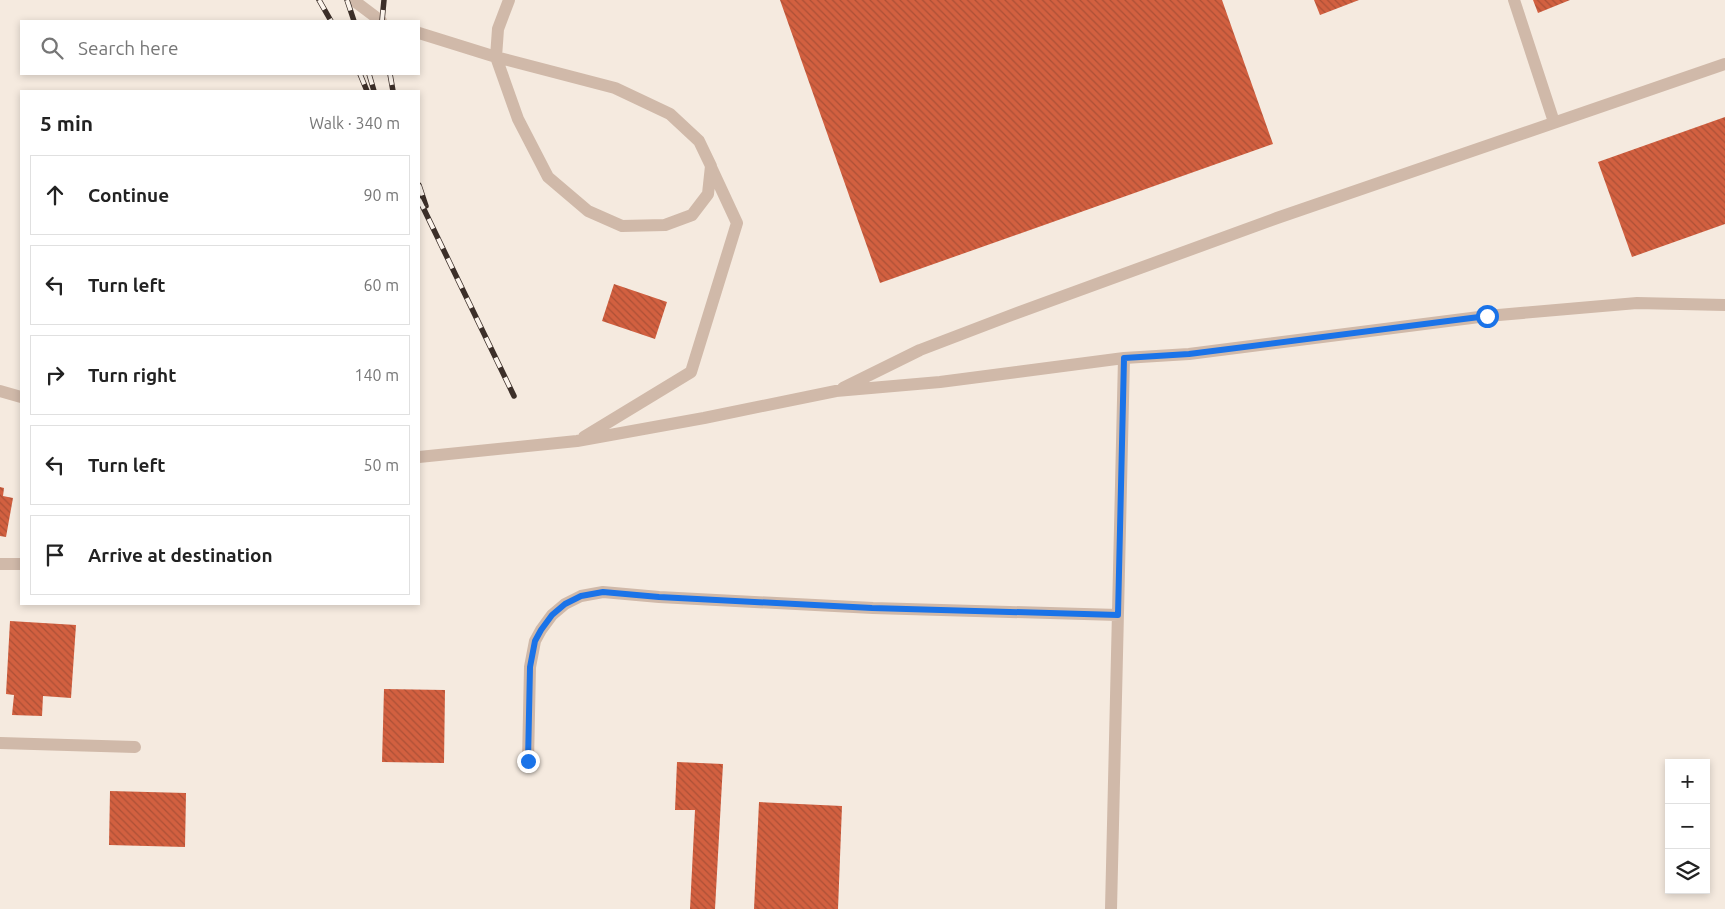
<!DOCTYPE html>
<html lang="en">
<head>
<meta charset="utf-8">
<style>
	body { margin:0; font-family:Ubuntu,sans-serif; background:#f6f6f6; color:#222 }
	.controls { position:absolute; right:15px; bottom:15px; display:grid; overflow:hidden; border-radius:0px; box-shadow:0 2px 8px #0003 }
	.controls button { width:45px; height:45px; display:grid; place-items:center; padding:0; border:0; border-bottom:1px solid #e0e0e0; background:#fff; color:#222; font:25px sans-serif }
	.stop { position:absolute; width:15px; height:15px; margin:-11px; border:4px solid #1a73e8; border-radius:50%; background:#fff }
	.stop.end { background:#1a73e8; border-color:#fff; box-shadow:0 1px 5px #0008 }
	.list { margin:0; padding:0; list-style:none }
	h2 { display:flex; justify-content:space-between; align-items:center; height:65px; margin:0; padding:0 20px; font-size:21px }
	h2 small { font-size:16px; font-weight:400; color:#767676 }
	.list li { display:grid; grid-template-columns:32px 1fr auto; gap:15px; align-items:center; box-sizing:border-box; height:80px; margin:0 10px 10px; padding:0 10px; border:1px solid #e0e0e0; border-radius:0px }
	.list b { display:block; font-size:19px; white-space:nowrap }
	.list em { font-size:16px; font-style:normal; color:#767676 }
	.icon { flex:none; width:28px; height:28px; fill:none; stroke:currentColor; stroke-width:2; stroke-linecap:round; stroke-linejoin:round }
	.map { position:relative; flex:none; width:1725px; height:909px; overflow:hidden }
	.search { position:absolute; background:#fff; box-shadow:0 2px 8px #0003; left:20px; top:20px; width:400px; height:55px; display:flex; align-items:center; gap:12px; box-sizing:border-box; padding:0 18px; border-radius:0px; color:#767676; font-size:19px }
	.panel { position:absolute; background:#fff; box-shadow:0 2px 8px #0003; left:20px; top:90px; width:400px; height:515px; border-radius:0px }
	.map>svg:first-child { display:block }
</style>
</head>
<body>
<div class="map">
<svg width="1725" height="909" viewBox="0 0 1725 909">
	<defs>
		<pattern id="building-back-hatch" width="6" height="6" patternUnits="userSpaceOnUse" patternTransform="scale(1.25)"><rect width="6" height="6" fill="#d26040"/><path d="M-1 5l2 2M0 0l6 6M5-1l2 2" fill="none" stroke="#ac5036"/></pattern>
	</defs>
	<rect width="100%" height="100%" fill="#f5eadf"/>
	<!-- building -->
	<path fill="url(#building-back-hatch)" d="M 780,0 L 1222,0 L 1273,144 L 880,283 Z
		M 1314,0 L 1359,0 L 1320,15 Z
		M 1533,0 L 1570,0 L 1538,13 Z
		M 1725,117 L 1725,224 L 1632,257 L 1598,162 Z
		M 614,284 L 667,302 L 655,339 L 602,321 Z
		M 0,487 L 4,488 L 3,496 L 13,498 L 6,537 L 0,536 Z
		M 10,621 L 76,625 L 71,698 L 43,696 L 42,716 L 12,715 L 14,695 L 6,694 Z
		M 384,689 L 445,690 L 444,763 L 382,762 Z
		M 677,762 L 723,764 L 715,909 L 690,909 L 695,810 L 675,810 Z
		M 110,791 L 186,793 L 185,847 L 109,845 Z
		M 759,802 L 842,806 L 838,909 L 754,909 Z"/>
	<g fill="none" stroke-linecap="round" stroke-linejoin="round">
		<!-- minor -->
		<path stroke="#d0b9a9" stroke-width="12" d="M 353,0 L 381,21
			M 1514,0 L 1554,122
			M 419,33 L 496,57 L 615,88 L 670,114 L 699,141 L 711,166 L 708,194 L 692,215 L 665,225 L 622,226 L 588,211 L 548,177 L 518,119 L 496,57 L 498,29 L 509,0
			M 843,388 L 920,350 L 1009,316 L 1277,218 L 1725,64
			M 0,391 L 21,397
			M 584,437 L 691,372 L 737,223 L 711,167
			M 419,457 L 577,441 L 704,418 L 836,391 L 940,382 L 1124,358 L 1189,354 L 1487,316 L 1637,303 L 1725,305
			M 0,564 L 21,564
			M 0,743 L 135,747
			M 528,761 L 530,667 L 535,641 L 541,630 L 552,615 L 565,604 L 581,596 L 603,592 L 659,597 L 873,608 L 1118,615
			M 1111,909 L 1124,358"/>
		<defs>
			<path id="rail" d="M 319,0 L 331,21
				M 347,0 L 354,21
				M 382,21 L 384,0
				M 360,74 L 367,91
				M 369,74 L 374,91
				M 390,74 L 393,91
				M 419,185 L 426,206
				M 419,199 L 514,396"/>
		</defs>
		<!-- rail casing -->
		<use href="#rail" stroke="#3c2f29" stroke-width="5.5"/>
		<!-- rail -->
		<use href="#rail" stroke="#fcf4ec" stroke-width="4" stroke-dasharray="11" stroke-linecap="butt"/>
	</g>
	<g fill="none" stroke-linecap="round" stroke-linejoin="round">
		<!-- route -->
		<path stroke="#1a73e8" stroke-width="6" d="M 528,761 L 530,667 L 535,641 L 541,630 L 552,615 L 565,604 L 581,596 L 603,592 L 659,597 L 872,608 L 1118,615 L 1124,358 L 1189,354 L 1487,316"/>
	</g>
</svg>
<div class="controls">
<button>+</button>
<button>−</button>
<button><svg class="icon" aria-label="layers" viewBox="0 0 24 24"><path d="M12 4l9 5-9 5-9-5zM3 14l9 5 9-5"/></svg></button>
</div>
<div class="stop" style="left:1487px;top:316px"></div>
<div class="stop end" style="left:528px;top:761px"></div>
<div class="search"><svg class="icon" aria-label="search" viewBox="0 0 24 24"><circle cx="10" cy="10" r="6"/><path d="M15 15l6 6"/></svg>Search here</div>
<section class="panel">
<h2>5 min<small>Walk · 340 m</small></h2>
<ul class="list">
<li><svg class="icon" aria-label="ahead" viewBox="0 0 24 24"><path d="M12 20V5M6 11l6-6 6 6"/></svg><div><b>Continue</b></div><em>90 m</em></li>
<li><svg class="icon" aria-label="left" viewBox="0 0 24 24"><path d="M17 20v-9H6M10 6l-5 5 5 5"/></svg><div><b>Turn left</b></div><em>60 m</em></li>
<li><svg class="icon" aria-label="right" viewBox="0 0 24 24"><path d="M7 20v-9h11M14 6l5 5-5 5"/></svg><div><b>Turn right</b></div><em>140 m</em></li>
<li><svg class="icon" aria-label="left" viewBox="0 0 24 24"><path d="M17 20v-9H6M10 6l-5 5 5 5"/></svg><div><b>Turn left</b></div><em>50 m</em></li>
<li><svg class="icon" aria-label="arrive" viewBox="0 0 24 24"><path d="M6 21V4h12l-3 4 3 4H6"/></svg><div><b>Arrive at destination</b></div></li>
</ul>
</section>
</div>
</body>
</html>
